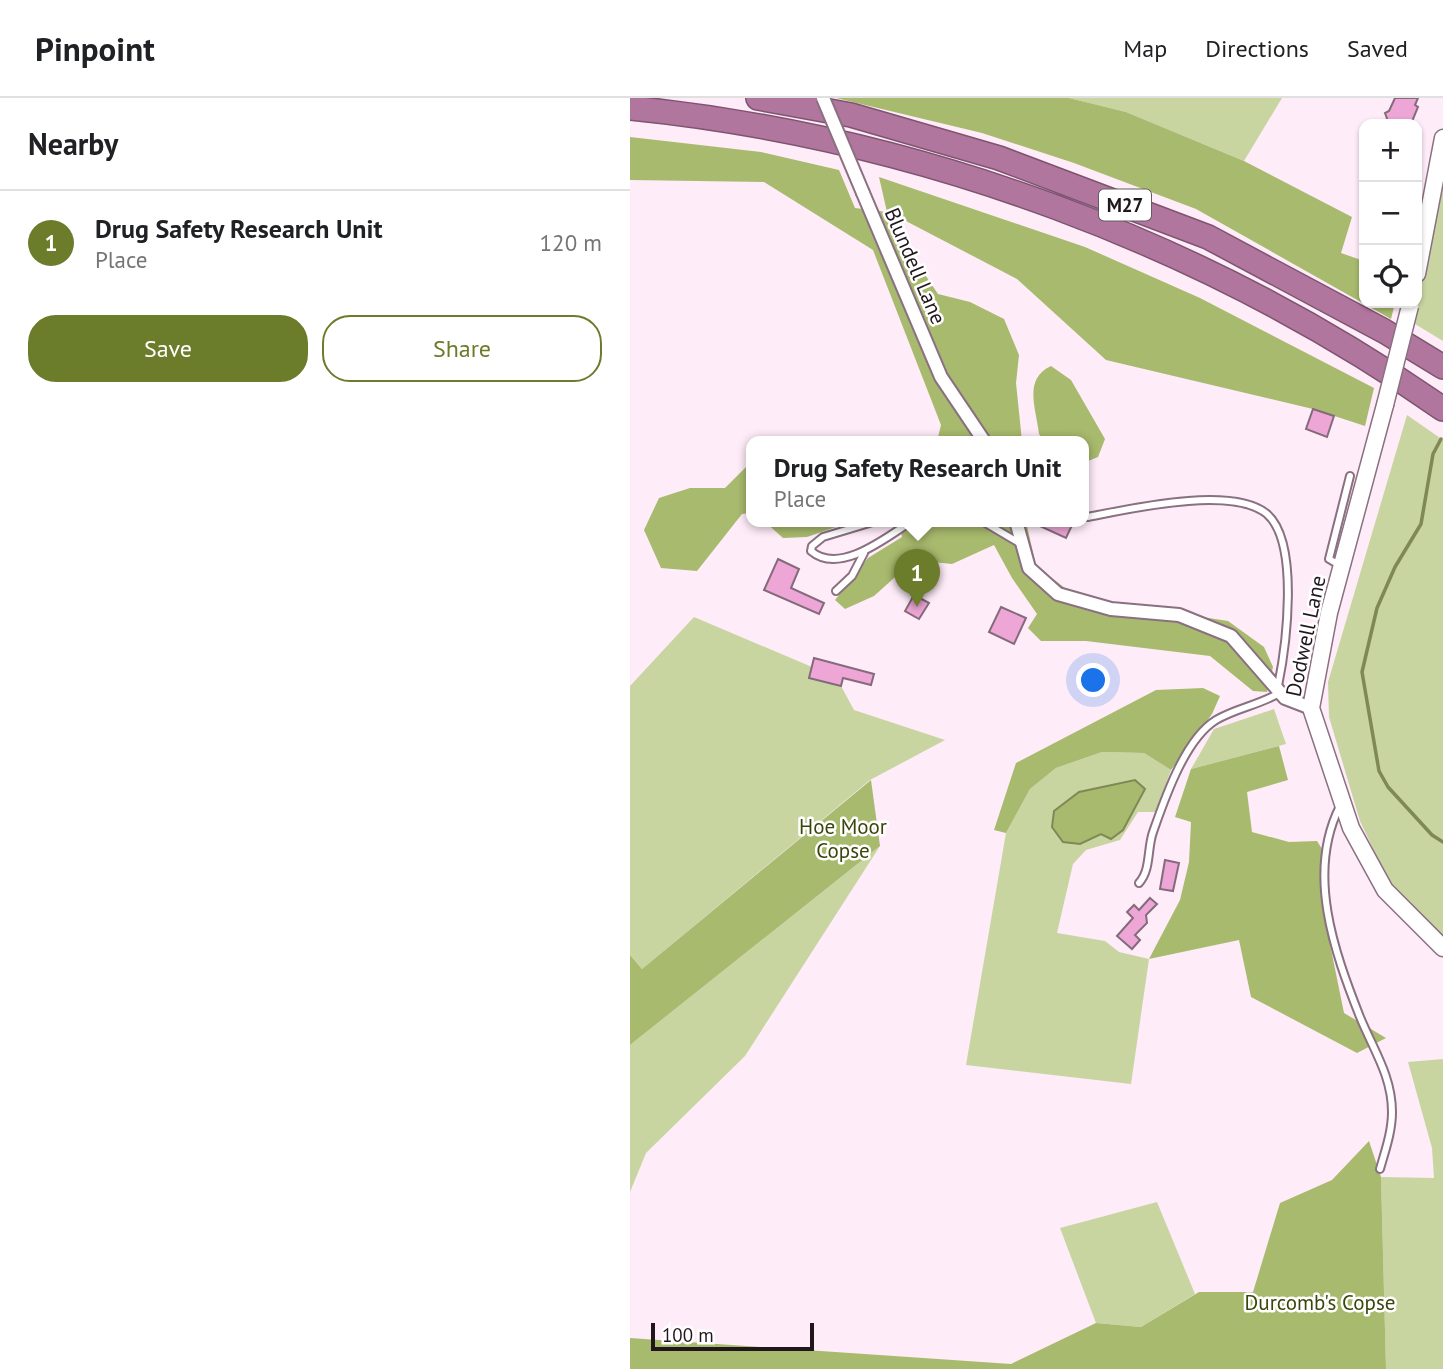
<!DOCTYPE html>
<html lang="en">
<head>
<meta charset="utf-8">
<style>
	body { margin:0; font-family:"PT Sans",sans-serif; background:#f6f6f6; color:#202124 }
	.controls { position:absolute; right:21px; top:21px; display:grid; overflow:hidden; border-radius:14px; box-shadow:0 2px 5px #0004 }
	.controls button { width:63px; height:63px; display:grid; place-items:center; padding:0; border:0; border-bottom:2px solid #e0e0e0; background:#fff; color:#202124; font:35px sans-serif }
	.scale { position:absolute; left:21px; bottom:18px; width:163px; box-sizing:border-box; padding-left:7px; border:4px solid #20161c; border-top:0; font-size:19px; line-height:24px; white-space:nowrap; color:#20161c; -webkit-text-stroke:5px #fff; paint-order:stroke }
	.you { position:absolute; left:464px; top:583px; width:24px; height:24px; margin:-18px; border:5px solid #fff; border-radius:50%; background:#1a73e8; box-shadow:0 0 0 10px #1a73e833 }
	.badge { display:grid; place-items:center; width:46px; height:46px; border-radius:50%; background:#6b7c2a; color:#fff; font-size:23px; font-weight:700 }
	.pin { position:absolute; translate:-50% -58px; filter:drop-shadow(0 2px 4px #0008) }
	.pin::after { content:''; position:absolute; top:37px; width:24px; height:21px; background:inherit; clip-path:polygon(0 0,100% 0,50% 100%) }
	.popup { position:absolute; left:116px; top:338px; width:343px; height:91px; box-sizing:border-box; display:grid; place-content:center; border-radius:14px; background:#fff; filter:drop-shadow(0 2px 5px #0005); font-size:23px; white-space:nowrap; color:#757577 }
	.popup b { font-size:26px; color:#202124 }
	.popup::after { content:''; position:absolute; left:50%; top:100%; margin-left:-14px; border:14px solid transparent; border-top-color:#fff }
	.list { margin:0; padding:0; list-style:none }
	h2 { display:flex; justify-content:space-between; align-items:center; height:91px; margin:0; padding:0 28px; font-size:30px }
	h2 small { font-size:23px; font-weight:400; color:#757577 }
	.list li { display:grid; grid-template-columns:46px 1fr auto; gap:21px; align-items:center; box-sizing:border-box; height:105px; padding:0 28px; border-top:2px solid #e0e0e0 }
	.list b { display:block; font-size:26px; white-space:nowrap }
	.list p { margin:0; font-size:23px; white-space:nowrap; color:#757577 }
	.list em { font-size:23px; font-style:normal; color:#757577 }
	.actions { display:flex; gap:14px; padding:21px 28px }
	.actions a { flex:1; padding:16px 0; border:2px solid #6b7c2a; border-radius:28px; text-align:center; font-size:24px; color:#6b7c2a }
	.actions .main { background:#6b7c2a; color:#fff }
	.icon { flex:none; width:38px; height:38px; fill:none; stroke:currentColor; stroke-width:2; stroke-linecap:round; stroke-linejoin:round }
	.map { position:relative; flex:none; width:813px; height:1271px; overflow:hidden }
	header { display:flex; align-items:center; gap:42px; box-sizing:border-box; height:98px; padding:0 35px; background:#fff; border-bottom:2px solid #e0e0e0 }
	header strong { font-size:33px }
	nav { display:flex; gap:38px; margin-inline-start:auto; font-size:24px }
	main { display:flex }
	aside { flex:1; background:#fff }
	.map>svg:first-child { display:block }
</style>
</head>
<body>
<header>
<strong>Pinpoint</strong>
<nav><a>Map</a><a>Directions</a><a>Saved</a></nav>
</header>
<main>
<aside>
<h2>Nearby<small></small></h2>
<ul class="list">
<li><span class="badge">1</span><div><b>Drug Safety Research Unit</b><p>Place</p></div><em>120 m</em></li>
</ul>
<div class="actions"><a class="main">Save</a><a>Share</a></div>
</aside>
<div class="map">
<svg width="813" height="1271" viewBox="0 0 813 1271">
	<rect width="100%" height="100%" fill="#feecf8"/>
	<!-- green -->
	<path fill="#c8d5a1" d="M 439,0 L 652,0 L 614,63 L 496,14 Z
		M 812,67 L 813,67 L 813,243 L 785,226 Z
		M 777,317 L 813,342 L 813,839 L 759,785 L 730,723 L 699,619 L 698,584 Z
		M 64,519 L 182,569 L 179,580 L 211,588 L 224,612 L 315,642 L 240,682 L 12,871 L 0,857 L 0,588 Z
		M 644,611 L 656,646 L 561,671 L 584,631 Z
		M 472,654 L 514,655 L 541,672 L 526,714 L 508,714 L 490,742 L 456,752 L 443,766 L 427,835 L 475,843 L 489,854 L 519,861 L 501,986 L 336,967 L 376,735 L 400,691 L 426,670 Z
		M 250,748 L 115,958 L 16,1055 L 0,1094 L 0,947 Z
		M 813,961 L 813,1271 L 756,1271 L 751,1079 L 804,1080 L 802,1050 L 778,964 Z
		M 527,1104 L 565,1196 L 511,1229 L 466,1225 L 430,1130 Z"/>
	<!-- forest -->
	<path fill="#a8ba6d" d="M 206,0 L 439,0 L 496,14 L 614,63 L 722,119 L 711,155 L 734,163 L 734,205 L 765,205 L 761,221 L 566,111 L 444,65 L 352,35 Z
		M 0,39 L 131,54 L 209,72 L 225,110 L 257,114 L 249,79 L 455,149 L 570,200 L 744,290 L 735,328 L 683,311 L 476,262 L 387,181 L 274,122 L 269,138 L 308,196 L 340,204 L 374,221 L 389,257 L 386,285 L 392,343 L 307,343 L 311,327 L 243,152 L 134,84 L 0,82 Z
		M 421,268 L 441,282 L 475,341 L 468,359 L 453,365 L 453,343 L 414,343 L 409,336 C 406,310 393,281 421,268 Z
		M 121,364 L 121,415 L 112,416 L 67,473 L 31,470 L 14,432 L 29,400 L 60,390 L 95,390 Z
		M 134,423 L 223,423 L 177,439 L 153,440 Z
		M 269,423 L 396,423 L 406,468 L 435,490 L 482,505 L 598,523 L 634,549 L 643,569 L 637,594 L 623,593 L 580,558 L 456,543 L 411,543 L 398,530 L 407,516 L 382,480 L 364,447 L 322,466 L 284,462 L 244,498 L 215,511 L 205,502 L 238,460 L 272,439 Z
		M 573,590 L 590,598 L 582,616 L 541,672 L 514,655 L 472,654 L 426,670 L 400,691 L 376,735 L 364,732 L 386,665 L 526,592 Z
		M 649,648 L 658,682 L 617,694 L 622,734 L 659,744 L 687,743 L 692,751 L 692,807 L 714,915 L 756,940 L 727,955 L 621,899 L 609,842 L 519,861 L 550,802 L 559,764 L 561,724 L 545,719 L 561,671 Z
		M 241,682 L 250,748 L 0,947 L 0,857 L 12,871 Z
		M 739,1043 L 751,1079 L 756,1271 L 0,1271 L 0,1240 L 381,1266 L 466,1225 L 511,1229 L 569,1194 L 623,1194 L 650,1105 L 702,1082 Z"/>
	<!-- water -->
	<path fill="#a8ba6d" stroke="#7f8955" stroke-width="2" d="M 505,682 L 515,691 L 493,732 L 481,741 L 471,736 L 450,746 L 433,744 L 422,729 L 424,713 L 449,694 Z"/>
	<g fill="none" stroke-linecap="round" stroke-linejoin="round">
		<!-- stream -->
		<path stroke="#7f8955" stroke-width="3.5" d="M 811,341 L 803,356 L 791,426 L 765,469 L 747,510 L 732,574 L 749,673 L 758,689 L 802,737 L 813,744"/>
	</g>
	<!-- building -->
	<path fill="#eda6d6" stroke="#846b7c" stroke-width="2" d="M 765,0 L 788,0 L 785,7 L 788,9 L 781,26 L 759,26 L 755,15 L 759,13 Z
		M 683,311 L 704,318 L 697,339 L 676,331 Z
		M 399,423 L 444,423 L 436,440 Z
		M 148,461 L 169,471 L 161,490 L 194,505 L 189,516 L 134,492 Z
		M 284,497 L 299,505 L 289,521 L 275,513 Z
		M 371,509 L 396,520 L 384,546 L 359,534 Z
		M 184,560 L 244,576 L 241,587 L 213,580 L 211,588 L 179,580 Z
		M 535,762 L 549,765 L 543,793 L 530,791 Z
		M 520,800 L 527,806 L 516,817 L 517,825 L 505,837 L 510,842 L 502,851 L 487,838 L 503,820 L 497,814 L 504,807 L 509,812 Z"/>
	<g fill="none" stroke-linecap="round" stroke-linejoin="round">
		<defs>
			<path id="service" d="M 458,419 C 499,411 602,387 637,416 C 670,445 656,549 648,588
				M 246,423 L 193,439 L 182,448 L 181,453 C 210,478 258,438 282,423
				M 352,423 L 391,446
				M 711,468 L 699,461 L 720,378
				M 206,493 L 222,478 L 234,455
				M 710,708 C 676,775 704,853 730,919 C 743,951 762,978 762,1014 C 762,1034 755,1053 750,1071
				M 509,785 C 521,772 517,751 523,734 C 535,700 555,641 586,622 C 606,610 630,607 651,594"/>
			<path id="minor" d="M 233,95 L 311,279 L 354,343
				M 386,423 L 399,470 L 428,496 L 481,511 L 549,517 L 601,538 L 655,600 L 681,610"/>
			<path id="tertiary" d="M 787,176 L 813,40
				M 755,307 L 699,515 L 681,610 L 721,730 L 755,792 L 813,850"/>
			<path id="motorway" d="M 128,0 L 221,17 L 369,60 L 578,139 L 754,233 L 813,269
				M 0,10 C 289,39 575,145 813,311"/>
		</defs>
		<!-- service casing -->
		<use href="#service" stroke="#8a7081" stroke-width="10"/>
		<!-- minor casing -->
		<use href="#minor" stroke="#8a7081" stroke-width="16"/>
		<!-- tertiary casing -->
		<use href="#tertiary" stroke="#8a7081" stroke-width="19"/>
		<!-- motorway casing -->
		<use href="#motorway" stroke="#7e5470" stroke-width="26"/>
		<!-- service -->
		<use href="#service" stroke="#fff" stroke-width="6"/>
		<!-- minor -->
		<use href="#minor" stroke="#fff" stroke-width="12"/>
		<!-- tertiary -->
		<use href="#tertiary" stroke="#fff" stroke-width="16"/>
		<!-- motorway -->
		<use href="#motorway" stroke="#b1769e" stroke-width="23"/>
		<defs>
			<path id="minor-bridge" d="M 193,0 L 233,95"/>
			<path id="tertiary-bridge" d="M 755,307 L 780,208"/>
		</defs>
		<!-- minor-bridge casing -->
		<use href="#minor-bridge" stroke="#8a7081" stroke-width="16" stroke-linecap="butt"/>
		<!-- tertiary-bridge casing -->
		<use href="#tertiary-bridge" stroke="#8a7081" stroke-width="19" stroke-linecap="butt"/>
		<!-- minor-bridge -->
		<use href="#minor-bridge" stroke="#fff" stroke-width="12"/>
		<!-- tertiary-bridge -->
		<use href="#tertiary-bridge" stroke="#fff" stroke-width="16"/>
	</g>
	<g text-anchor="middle" stroke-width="5" stroke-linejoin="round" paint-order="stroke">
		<!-- shield labels -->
		<rect fill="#fff" stroke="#635c60" stroke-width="2" x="469" y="91.5" width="52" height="31" rx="5"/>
		<g font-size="19" font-weight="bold" fill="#20161c">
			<text x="495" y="114">M27</text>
		</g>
		<!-- street labels -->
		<g font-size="21" fill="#20161c" stroke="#fff">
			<text transform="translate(285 168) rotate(67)" y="7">Blundell Lane</text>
			<text transform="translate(676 538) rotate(-78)" y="7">Dodwell Lane</text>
		</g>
		<!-- park labels -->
		<g font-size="21" fill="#3a450a" stroke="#fff">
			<text x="213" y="736">Hoe Moor<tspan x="213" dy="24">Copse</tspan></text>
			<text x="690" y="1212">Durcomb's Copse</text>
		</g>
	</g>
</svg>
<div class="controls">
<button>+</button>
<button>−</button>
<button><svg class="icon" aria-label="locate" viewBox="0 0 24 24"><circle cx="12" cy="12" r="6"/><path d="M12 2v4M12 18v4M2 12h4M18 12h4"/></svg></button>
</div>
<div class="scale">100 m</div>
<div class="you"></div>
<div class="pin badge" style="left:287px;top:509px">1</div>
<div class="popup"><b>Drug Safety Research Unit</b>Place</div>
</div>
</main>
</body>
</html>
